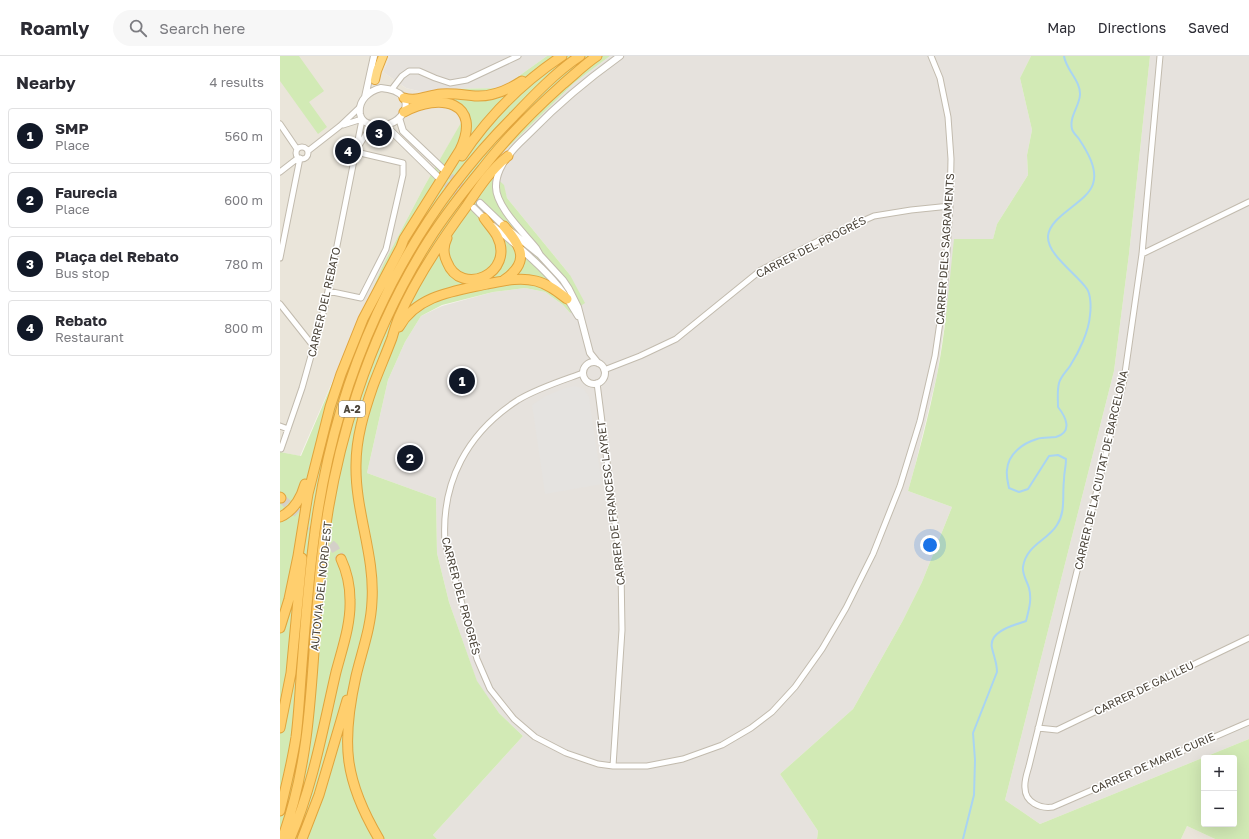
<!DOCTYPE html>
<html lang="en">
<head>
<meta charset="utf-8">
<style>
	body { margin:0; font-family:"Golos Text",sans-serif; background:#f7f7f7; color:#2b2b33 }
	.controls { position:absolute; right:12px; bottom:12px; display:grid; overflow:hidden; border-radius:4px; box-shadow:0 4px 16px #0002 }
	.controls button { width:36px; height:36px; display:grid; place-items:center; padding:0; border:0; border-bottom:1px solid #e1e1e2; background:#fff; color:#2b2b33; font:20px sans-serif }
	.you { position:absolute; left:650px; top:489px; width:14px; height:14px; margin:-10px; border:3px solid #fff; border-radius:50%; background:#1a73e8; box-shadow:0 0 0 6px #1a73e833 }
	.badge { display:grid; place-items:center; width:26px; height:26px; border-radius:50%; background:#111827; color:#fff; font-size:13px; font-weight:700 }
	.pin { position:absolute; translate:-50% -50%; border:2px solid #fff; box-shadow:0 1px 4px #0006 }
	.list { margin:0; padding:0; list-style:none }
	h2 { display:flex; justify-content:space-between; align-items:center; height:52px; margin:0; padding:0 16px; font-size:17px }
	h2 small { font-size:13px; font-weight:400; color:#7c7c81 }
	.list li { display:grid; grid-template-columns:26px 1fr auto; gap:12px; align-items:center; box-sizing:border-box; height:56px; margin:0 8px 8px; padding:0 8px; border:1px solid #e1e1e2; border-radius:4px }
	.list b { display:block; font-size:15px; white-space:nowrap }
	.list p { margin:0; font-size:13px; white-space:nowrap; color:#7c7c81 }
	.list em { font-size:13px; font-style:normal; color:#7c7c81 }
	.icon { flex:none; width:22px; height:22px; fill:none; stroke:currentColor; stroke-width:2; stroke-linecap:round; stroke-linejoin:round }
	.map { position:relative; flex:none; width:969px; height:783px; overflow:hidden }
	header { display:flex; align-items:center; gap:24px; box-sizing:border-box; height:56px; padding:0 20px; background:#fff; border-bottom:1px solid #e1e1e2 }
	header strong { font-size:19px }
	nav { display:flex; gap:22px; margin-inline-start:auto; font-size:14px }
	.search { width:280px; height:36px; background:#f7f7f7; display:flex; align-items:center; gap:10px; box-sizing:border-box; padding:0 14px; border-radius:22px; color:#7c7c81; font-size:15px }
	main { display:flex }
	aside { flex:1; background:#fff }
	.map>svg:first-child { display:block }
</style>
</head>
<body>
<header>
<strong>Roamly</strong>
<div class="search"><svg class="icon" aria-label="search" viewBox="0 0 24 24"><circle cx="10" cy="10" r="6"/><path d="M15 15l6 6"/></svg>Search here</div>
<nav><a>Map</a><a>Directions</a><a>Saved</a></nav>
</header>
<main>
<aside>
<h2>Nearby<small>4 results</small></h2>
<ul class="list">
<li><span class="badge">1</span><div><b>SMP</b><p>Place</p></div><em>560 m</em></li>
<li><span class="badge">2</span><div><b>Faurecia</b><p>Place</p></div><em>600 m</em></li>
<li><span class="badge">3</span><div><b>Plaça del Rebato</b><p>Bus stop</p></div><em>780 m</em></li>
<li><span class="badge">4</span><div><b>Rebato</b><p>Restaurant</p></div><em>800 m</em></li>
</ul>
</aside>
<div class="map">
<svg width="969" height="783" viewBox="0 0 969 783">
	<rect width="100%" height="100%" fill="#f6f3ec"/>
	<!-- residential -->
	<path fill="#eae5da" d="M 0,0 L 110,0 L 103,16 L 126,32 L 142,36 L 170,33 L 173,42 L 183,64 L 145,129 L 103,209 L 20,400 L 0,396 Z
		M 907,770 L 935,783 L 901,783 Z"/>
	<!-- industrial -->
	<path fill="#e6e2dd" d="M 110,0 L 267,0 L 222,32 L 170,33 L 142,36 L 126,32 L 103,16 Z
		M 330,0 L 751,0 L 740,22 L 752,74 L 747,99 L 748,119 L 717,168 L 713,183 L 665,265 L 657,319 L 635,410 L 628,435 L 672,451 L 642,526 L 622,566 L 573,653 L 500,718 L 538,775 L 537,783 L 157,783 L 153,779 L 243,680 L 219,657 L 197,626 L 169,546 L 157,497 L 156,442 L 87,417 L 108,324 L 125,286 L 141,260 L 162,250 L 213,236 L 245,232 L 265,236 L 283,249 L 290,257 L 290,219 L 227,142 L 223,129 L 208,114 L 219,100 L 294,27 Z
		M 870,0 L 969,0 L 969,683 L 760,768 L 725,744 L 834,315 L 849,198 Z"/>
	<!-- green -->
	<path fill="#d2eab5" fill-rule="evenodd" d="M 0,0 L 19,0 L 44,35 L 29,46 L 47,71 L 38,78 L 0,25 Z
		M 267,0 L 330,0 L 294,27 L 219,100 L 208,114 L 224,129 L 227,142 L 290,219 L 305,247 L 290,257 L 283,249 L 265,236 L 245,232 L 213,236 L 162,249 L 141,260 L 125,286 L 108,324 L 87,417 L 156,442 L 157,497 L 169,546 L 197,625 L 219,657 L 243,680 L 153,779 L 157,783 L 0,783 L 0,396 L 21,400 L 103,209 L 145,129 L 182,65 L 173,42 L 170,33 L 222,32 Z
		M 751,0 L 870,0 L 849,198 L 834,315 L 725,744 L 760,768 L 969,683 L 969,783 L 935,783 L 907,770 L 901,783 L 537,783 L 538,775 L 500,718 L 573,653 L 622,566 L 642,526 L 672,451 L 628,435 C 639,397 649,358 657,319 C 666,274 669,228 674,183 L 713,183 L 717,168 L 748,119 L 747,99 L 752,74 L 740,22 ZM 924,702 L 954,702 L 954,768 L 924,768 Z"/>
	<!-- parking -->
	<path fill="#e5e3e0" d="M 295,330 L 304,333 L 309,341 L 322,428 L 265,438 L 252,349 L 264,341 L 285,332 Z"/>
	<g fill="none" stroke-linecap="round" stroke-linejoin="round">
		<!-- stream -->
		<path stroke="#a9d4f2" stroke-width="2" d="M 683,783 L 694,739 L 695,704 L 693,677 L 717,616 C 717,607 714,601 712,592 C 708,575 735,569 746,565 C 749,553 752,544 749,532 C 747,525 742,518 743,511 C 746,489 767,485 777,469 C 786,455 782,440 784,424 C 784,416 786,411 786,403 L 778,399 L 769,400 L 748,433 L 739,436 L 729,432 C 728,427 726,420 727,414 C 728,398 743,387 757,383 C 763,381 770,382 776,381 C 793,376 786,361 778,351 C 778,343 777,335 779,327 C 781,320 786,316 790,310 C 799,296 809,275 810,259 C 811,252 811,239 807,233 C 797,218 767,199 768,180 C 770,159 807,147 813,128 C 818,113 807,95 799,83 C 797,80 793,77 792,73 C 789,61 799,51 800,39 C 801,25 786,14 784,0"/>
		<!-- tertiary-tunnel -->
		<path stroke="#d4d0c8" stroke-width="6" stroke-dasharray="6 3" stroke-linecap="butt" d="M 164,114 L 200,147
			M 159,122 L 190,149"/>
		<!-- motorway-tunnel -->
		<path stroke="#d4d0c8" stroke-width="9" stroke-dasharray="9 4.5" stroke-linecap="butt" d="M 1,442 L 54,491 L 61,503"/>
		<defs>
			<path id="minor" d="M 880,0 L 862,198 L 844,324 L 749,710 C 747,717 744,725 745,732 C 745,746 760,753 773,751 L 969,666
				M 112,33 L 122,20 L 129,15 L 139,15 L 155,22 L 170,27 L 187,24 L 238,0
				M 0,68 L 17,93
				M 63,69 L 82,63
				M 80,88 L 88,75 L 99,70
				M16 97a6 6 0 1 1 12 0a6 6 0 1 1-12 0Z
				M 28,95 L 60,70 L 80,51
				M 0,116 L 18,102
				M 862,198 L 969,146
				M 0,202 L 20,102
				M 48,235 L 81,242 L 106,193 L 123,119 L 123,107 L 76,96
				M 0,248 L 34,291
				M 324,314 L 360,300 L 396,283 L 481,214 L 542,183 L 594,160 L 631,154 L 670,150
				M 303,317 C 281,325 258,332 238,344 C 187,377 161,426 165,486 L 197,603 L 210,633 L 234,663 L 255,681 L 286,697 L 318,708 L 333,710 L 367,710 L 403,703 L 442,689 L 471,672 L 492,656 L 515,631 L 542,593 L 566,552 L 593,498 L 620,430 L 640,365 L 655,300 L 664,239 L 670,150 L 671,103 L 668,61 L 660,22 L 651,0
				M 317,327 L 341,514 L 342,574 L 333,710
				M 0,370 L 8,373
				M 1,393 L 22,332 L 45,250 L 82,64
				M 758,672 L 777,674 L 969,582"/>
			<path id="tertiary" d="M 101,32 C 148,36 119,81 87,67 C 83,65 81,63 80,58 C 78,44 89,35 101,32 Z
				M 85,41 L 94,0
				M 119,62 L 123,75 L 163,113
				M 106,70 L 158,121
				M 200,147 L 224,170 L 260,199 L 283,224 L 289,233 L 298,251 L 310,297 L 318,307
				M 194,152 L 206,164
				M 213,170 C 234,187 255,204 273,224 C 283,235 291,248 298,260
				M 260,199 L 256,192 C 244,177 215,150 216,130 C 216,119 222,107 229,99 C 235,90 244,83 252,75 C 279,47 308,23 340,0
				M303 317a11 11 0 1 1 22 0a11 11 0 1 1-22 0Z"/>
			<path id="trunk" d="M 95,24 L 97,15 L 103,0"/>
			<path id="motorway" d="M 124,42 C 137,46 148,39 161,38 C 173,37 184,39 195,40 C 212,41 228,34 242,25
				M 182,100 C 208,61 243,26 282,0
				M 167,182 C 163,190 163,198 167,206 C 181,242 236,217 217,180 C 214,174 208,168 204,162
				M 224,224 C 250,206 242,191 224,170
				M 119,271 C 137,239 175,235 207,228 C 223,225 239,221 256,225 C 268,228 278,236 287,243
				M 0,441 L 1,442
				M 0,461 C 14,455 21,442 25,428
				M 0,572 L 9,543 L 18,500 L 28,438 L 50,351 L 61,318 L 83,263 L 121,191 L 124,183 L 180,94 C 203,46 160,36 124,56
				M 0,672 L 11,617 L 22,502
				M 0,755 C 6,731 12,706 16,681 C 19,657 20,633 22,609 C 25,570 28,531 33,491 C 52,328 117,177 234,60 C 253,40 277,15 300,0
				M 2,783 C 35,695 31,598 41,506 C 53,393 88,280 149,184 C 165,159 183,136 202,113 C 226,82 254,54 283,28 C 295,18 305,8 317,0
				M 10,783 C 33,730 43,672 56,616 C 62,593 71,568 70,544 C 70,530 67,516 61,503
				M 22,783 L 39,739 L 67,644
				M 99,783 C 64,724 61,687 76,620 C 82,595 91,571 92,545 C 95,499 75,455 76,409 C 76,382 84,356 93,330 C 99,314 106,298 112,282 C 114,275 116,268 119,261 C 136,222 161,185 186,151 C 198,133 211,113 228,100"/>
		</defs>
		<!-- minor casing -->
		<use href="#minor" stroke="#c2bbae" stroke-width="7"/>
		<!-- tertiary casing -->
		<use href="#tertiary" stroke="#c2bbae" stroke-width="8"/>
		<!-- trunk casing -->
		<use href="#trunk" stroke="#e0a43c" stroke-width="10"/>
		<!-- motorway casing -->
		<use href="#motorway" stroke="#e0a43c" stroke-width="11"/>
		<!-- minor -->
		<use href="#minor" stroke="#fff" stroke-width="5"/>
		<!-- tertiary -->
		<use href="#tertiary" stroke="#fff" stroke-width="6"/>
		<!-- trunk -->
		<use href="#trunk" stroke="#ffd985" stroke-width="8"/>
		<!-- motorway -->
		<use href="#motorway" stroke="#ffcf6e" stroke-width="9"/>
	</g>
	<g text-anchor="middle" stroke-width="3" stroke-linejoin="round" paint-order="stroke">
		<!-- shield labels -->
		<rect fill="#fff" stroke="#817c74" stroke-width="1" x="59" y="345" width="26" height="16" rx="3"/>
		<g font-size="10" font-weight="bold" fill="#4b4439">
			<text x="72" y="357">A-2</text>
		</g>
		<!-- street labels -->
		<g font-size="11" fill="#4b4439" stroke="#fff">
			<text transform="translate(531 191) rotate(-27)" y="4">CARRER DEL PROGRÉS</text>
			<text transform="translate(665 193) rotate(-86)" y="4">CARRER DELS SAGRAMENTS</text>
			<text transform="translate(44 246) rotate(-77)" y="4">CARRER DEL REBATO</text>
			<text transform="translate(821 414) rotate(-77)" y="4">CARRER DE LA CIUTAT DE BARCELONA</text>
			<text transform="translate(331 447) rotate(-97)" y="4">CARRER DE FRANCESC LAYRET</text>
			<text transform="translate(41 530) rotate(-84)" y="4">AUTOVIA DEL NORD-EST</text>
			<text transform="translate(181 540) rotate(75)" y="4">CARRER DEL PROGRÉS</text>
			<text transform="translate(864 632) rotate(-26)" y="4">CARRER DE GALILEU</text>
			<text transform="translate(873 707) rotate(-24)" y="4">CARRER DE MARIE CURIE</text>
		</g>
	</g>
</svg>
<div class="controls">
<button>+</button>
<button>−</button>
</div>
<div class="you"></div>
<div class="pin badge" style="left:182px;top:325px">1</div>
<div class="pin badge" style="left:130px;top:402px">2</div>
<div class="pin badge" style="left:99px;top:77px">3</div>
<div class="pin badge" style="left:68px;top:95px">4</div>
</div>
</main>
</body>
</html>
